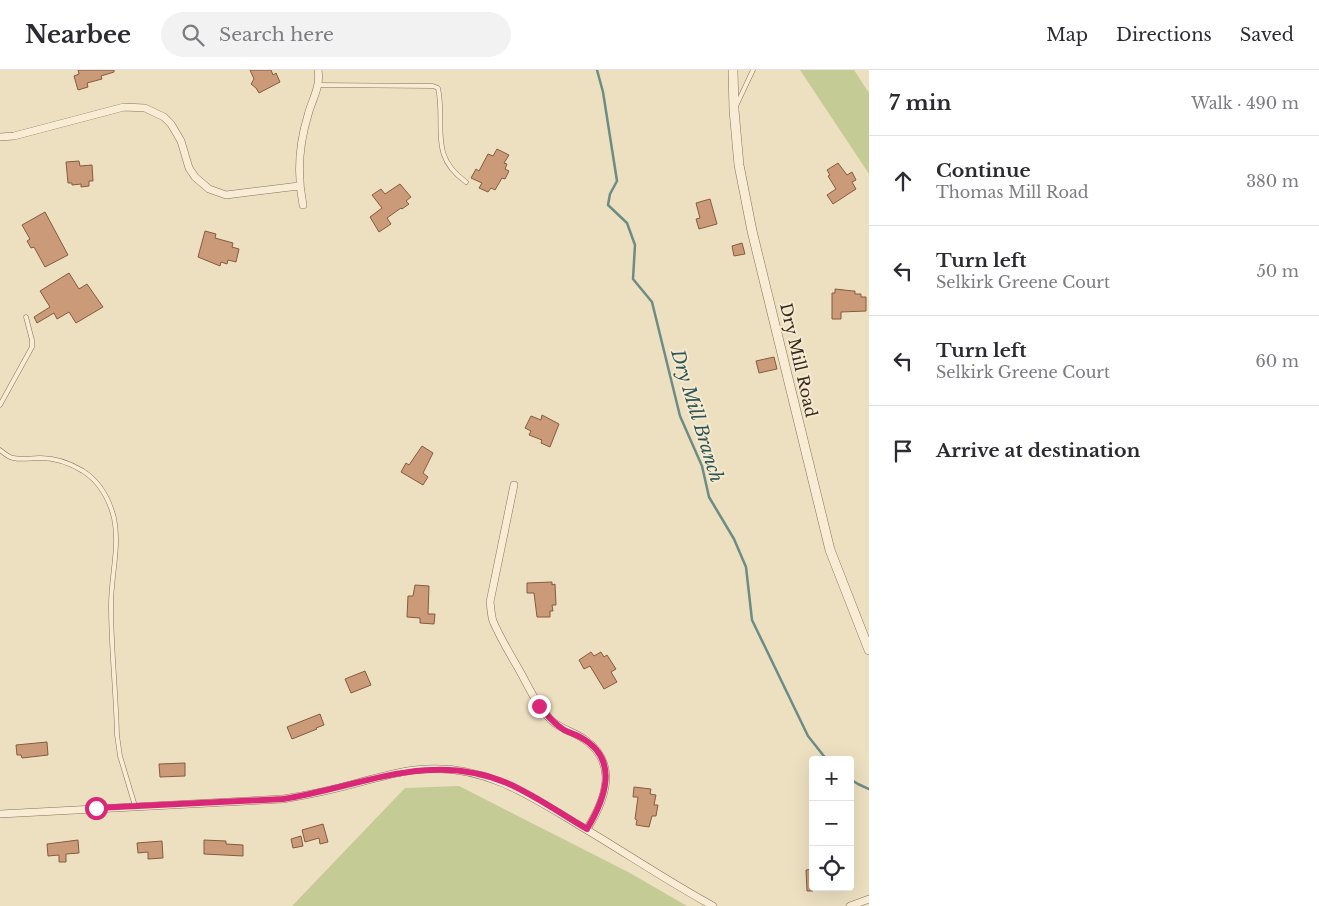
<!DOCTYPE html>
<html lang="en">
<head>
<meta charset="utf-8">
<style>
	body { margin:0; font-family:"Libre Baskerville",serif; background:#f2f2f3; color:#2b2b33 }
	.controls { position:absolute; right:15px; bottom:15px; display:grid; overflow:hidden; border-radius:5px; box-shadow:0 5px 20px #0002 }
	.controls button { width:45px; height:45px; display:grid; place-items:center; padding:0; border:0; border-bottom:1px solid #e1e1e2; background:#fff; color:#2b2b33; font:25px sans-serif }
	.stop { position:absolute; width:15px; height:15px; margin:-11px; border:4px solid #db2777; border-radius:50%; background:#fff }
	.stop.end { background:#db2777; border-color:#fff; box-shadow:0 1px 5px #0008 }
	.list { margin:0; padding:0; list-style:none }
	h2 { display:flex; justify-content:space-between; align-items:center; height:65px; margin:0; padding:0 20px; font-size:21px }
	h2 small { font-size:16px; font-weight:400; color:#7c7c81 }
	.list li { display:grid; grid-template-columns:32px 1fr auto; gap:15px; align-items:center; box-sizing:border-box; height:90px; padding:0 20px; border-top:1px solid #e1e1e2 }
	.list b { display:block; font-size:19px; white-space:nowrap }
	.list p { margin:0; font-size:16px; white-space:nowrap; color:#7c7c81 }
	.list em { font-size:16px; font-style:normal; color:#7c7c81 }
	.icon { flex:none; width:28px; height:28px; fill:none; stroke:currentColor; stroke-width:2; stroke-linecap:round; stroke-linejoin:round }
	.map { position:relative; flex:none; width:869px; height:836px; overflow:hidden }
	header { display:flex; align-items:center; gap:30px; box-sizing:border-box; height:70px; padding:0 25px; background:#fff; border-bottom:1px solid #e1e1e2 }
	header strong { font-size:24px }
	nav { display:flex; gap:28px; margin-inline-start:auto; font-size:18px }
	.search { width:350px; height:45px; background:#f2f2f3; display:flex; align-items:center; gap:12px; box-sizing:border-box; padding:0 18px; border-radius:28px; color:#7c7c81; font-size:19px }
	main { display:flex }
	aside { flex:1; background:#fff }
	.map>svg:first-child { display:block }
</style>
</head>
<body>
<header>
<strong>Nearbee</strong>
<div class="search"><svg class="icon" aria-label="search" viewBox="0 0 24 24"><circle cx="10" cy="10" r="6"/><path d="M15 15l6 6"/></svg>Search here</div>
<nav><a>Map</a><a>Directions</a><a>Saved</a></nav>
</header>
<main>
<div class="map">
<svg width="869" height="836" viewBox="0 0 869 836">
	<rect width="100%" height="100%" fill="#ede0c1"/>
	<!-- green -->
	<path fill="#c5cb95" d="M 800,0 L 854,0 L 869,23 L 869,104 Z
		M 459,716 L 630,803 L 687,836 L 292,836 L 405,718 Z"/>
	<g fill="none" stroke-linecap="round" stroke-linejoin="round">
		<!-- stream -->
		<path stroke="#6b8d85" stroke-width="2.5" d="M 597,0 L 603,22 L 617,111 L 610,124 L 608,135 L 627,153 L 635,175 L 633,209 L 652,232 L 680,346 L 702,396 L 709,427 L 734,469 L 746,497 L 752,550 L 808,666 L 827,690
			M 850,709 L 858,714 L 869,719"/>
	</g>
	<!-- building -->
	<path fill="#cb9a78" stroke="#855b3f" d="M 78,0 L 114,0 L 114,2 L 101,6 L 102,9 L 87,13 L 88,17 L 78,20 L 74,6 L 79,4 Z
		M 250,0 L 271,0 L 273,5 L 276,3 L 280,12 L 259,23 L 256,18 L 251,14 L 254,9 Z
		M 497,79 L 509,85 L 504,93 L 507,94 L 505,99 L 509,101 L 505,109 L 502,108 L 495,120 L 491,118 L 488,122 L 479,118 L 482,113 L 471,108 L 476,99 L 479,101 L 488,84 L 493,86 Z
		M 79,91 L 80,96 L 92,95 L 93,111 L 89,111 L 89,116 L 81,117 L 81,114 L 72,115 L 72,113 L 68,113 L 66,92 Z
		M 838,93 L 847,105 L 852,102 L 856,110 L 852,112 L 856,119 L 833,134 L 827,125 L 836,119 L 828,106 L 830,105 L 827,100 Z
		M 400,114 L 411,127 L 406,131 L 409,134 L 402,139 L 401,138 L 387,148 L 391,154 L 379,162 L 370,147 L 382,138 L 372,125 L 381,119 L 385,124 Z
		M 710,129 L 717,154 L 699,159 L 696,149 L 700,148 L 696,133 Z
		M 45,142 L 68,185 L 45,197 L 34,177 L 31,178 L 27,171 L 30,169 L 22,155 Z
		M 205,161 L 216,164 L 215,168 L 233,173 L 232,177 L 239,179 L 236,192 L 228,190 L 227,194 L 221,192 L 220,196 L 198,187 Z
		M 742,173 L 745,184 L 734,186 L 732,176 Z
		M 69,203 L 79,219 L 87,214 L 103,237 L 76,253 L 69,242 L 57,249 L 54,243 L 37,253 L 34,247 L 50,237 L 40,221 Z
		M 835,219 L 853,221 L 855,221 L 855,224 L 861,224 L 861,227 L 866,227 L 866,241 L 841,242 L 841,249 L 832,249 L 832,223 L 835,223 Z
		M 774,287 L 777,299 L 759,303 L 756,291 Z
		M 542,345 L 559,354 L 550,377 L 541,373 L 542,370 L 529,365 L 531,361 L 525,358 L 531,346 L 541,350 Z
		M 422,376 L 433,383 L 423,403 L 428,407 L 423,415 L 401,402 L 406,393 L 409,395 Z
		M 552,512 L 552,515 L 555,514 L 556,535 L 552,535 L 553,541 L 550,541 L 550,547 L 537,547 L 534,523 L 527,523 L 527,513 Z
		M 415,515 L 429,516 L 428,544 L 435,544 L 434,554 L 420,553 L 420,548 L 407,547 L 408,526 L 413,526 Z
		M 591,582 L 594,586 L 601,582 L 604,587 L 607,585 L 616,599 L 611,602 L 617,612 L 604,619 L 590,596 L 584,599 L 579,590 Z
		M 365,601 L 371,615 L 351,623 L 345,609 Z
		M 320,644 L 324,655 L 316,658 L 317,659 L 292,669 L 287,657 Z
		M 47,672 L 48,685 L 22,688 L 21,685 L 17,685 L 16,675 Z
		M 185,693 L 185,706 L 160,707 L 159,694 Z
		M 634,717 L 651,719 L 650,724 L 656,725 L 654,735 L 658,735 L 656,746 L 652,746 L 649,757 L 636,755 L 637,750 L 635,749 L 638,727 L 633,727 Z
		M 323,754 L 328,772 L 320,774 L 319,768 L 305,772 L 302,760 Z
		M 301,766 L 303,776 L 293,778 L 291,769 Z
		M 78,770 L 79,783 L 66,784 L 66,792 L 59,792 L 59,785 L 48,786 L 47,774 Z
		M 204,770 L 226,771 L 226,774 L 243,775 L 243,786 L 204,784 Z
		M 162,771 L 163,788 L 148,789 L 148,782 L 138,783 L 137,773 Z
		M 813,799 L 813,821 L 807,821 L 806,800 Z"/>
	<g fill="none" stroke-linecap="round" stroke-linejoin="round">
		<defs>
			<path id="service" d="M 318,15 L 433,16 L 438,18 C 446,56 428,85 466,112
				M 737,34 L 753,0
				M 0,335 L 32,277 L 32,270 L 26,247
				M 0,380 C 4,383 8,387 13,388 C 22,390 31,388 40,388 C 55,388 70,393 83,401 C 100,412 109,428 114,448 C 120,476 111,506 111,535 C 111,578 116,622 117,665 L 120,686 L 135,736"/>
			<path id="minor" d="M 0,67 L 14,66 L 124,37 L 145,38 L 164,47 L 171,54 L 181,71 L 189,98 L 195,107 L 209,119 L 226,125 L 299,116
				M 303,135 C 297,105 299,74 308,45 C 312,29 321,17 318,0
				M 514,415 L 490,532 C 491,538 491,545 493,551 C 501,570 512,587 522,605 C 530,620 538,637 551,650 C 560,659 573,661 584,669 C 619,693 606,729 587,759
				M 0,744 L 283,729 C 308,725 332,720 357,713 C 380,707 403,700 427,699 C 486,696 529,725 577,754 C 623,781 667,811 713,836
				M 850,836 L 869,829"/>
			<path id="tertiary" d="M 733,0 L 734,40 L 739,95 L 752,161 L 830,480 L 869,580"/>
		</defs>
		<!-- service casing -->
		<use href="#service" stroke="#867159" stroke-width="5"/>
		<!-- minor casing -->
		<use href="#minor" stroke="#867159" stroke-width="8"/>
		<!-- tertiary casing -->
		<use href="#tertiary" stroke="#867159" stroke-width="10"/>
		<!-- service -->
		<use href="#service" stroke="#f8edd4" stroke-width="4"/>
		<!-- minor -->
		<use href="#minor" stroke="#f8edd4" stroke-width="7"/>
		<!-- tertiary -->
		<use href="#tertiary" stroke="#f8edd4" stroke-width="9"/>
	</g>
	<g fill="none" stroke-linecap="round" stroke-linejoin="round">
		<!-- route -->
		<path stroke="#db2777" stroke-width="6" d="M 96,738 L 283,729 C 360,717 430,680 507,713 C 535,725 561,744 587,759 C 605,729 620,690 582,668 C 577,665 570,663 564,660 C 554,654 547,645 539,636"/>
	</g>
	<g text-anchor="middle" stroke-width="4" stroke-linejoin="round" paint-order="stroke">
		<!-- street labels -->
		<g font-size="16" fill="#36291d" stroke="#f5ead1">
			<text transform="translate(799 290) rotate(77)" y="6">Dry Mill Road</text>
		</g>
		<!-- water labels -->
		<g font-size="18" font-style="italic" fill="#2d5653" stroke="#f5ead1">
			<text transform="translate(697 346) rotate(73)" y="6">Dry Mill Branch</text>
		</g>
	</g>
</svg>
<div class="controls">
<button>+</button>
<button>−</button>
<button><svg class="icon" aria-label="locate" viewBox="0 0 24 24"><circle cx="12" cy="12" r="6"/><path d="M12 2v4M12 18v4M2 12h4M18 12h4"/></svg></button>
</div>
<div class="stop" style="left:96px;top:738px"></div>
<div class="stop end" style="left:539px;top:636px"></div>
</div>
<aside>
<h2>7 min<small>Walk · 490 m</small></h2>
<ul class="list">
<li><svg class="icon" aria-label="ahead" viewBox="0 0 24 24"><path d="M12 20V5M6 11l6-6 6 6"/></svg><div><b>Continue</b><p>Thomas Mill Road</p></div><em>380 m</em></li>
<li><svg class="icon" aria-label="left" viewBox="0 0 24 24"><path d="M17 20v-9H6M10 6l-5 5 5 5"/></svg><div><b>Turn left</b><p>Selkirk Greene Court</p></div><em>50 m</em></li>
<li><svg class="icon" aria-label="left" viewBox="0 0 24 24"><path d="M17 20v-9H6M10 6l-5 5 5 5"/></svg><div><b>Turn left</b><p>Selkirk Greene Court</p></div><em>60 m</em></li>
<li><svg class="icon" aria-label="arrive" viewBox="0 0 24 24"><path d="M6 21V4h12l-3 4 3 4H6"/></svg><div><b>Arrive at destination</b></div></li>
</ul>
</aside>
</main>
</body>
</html>
